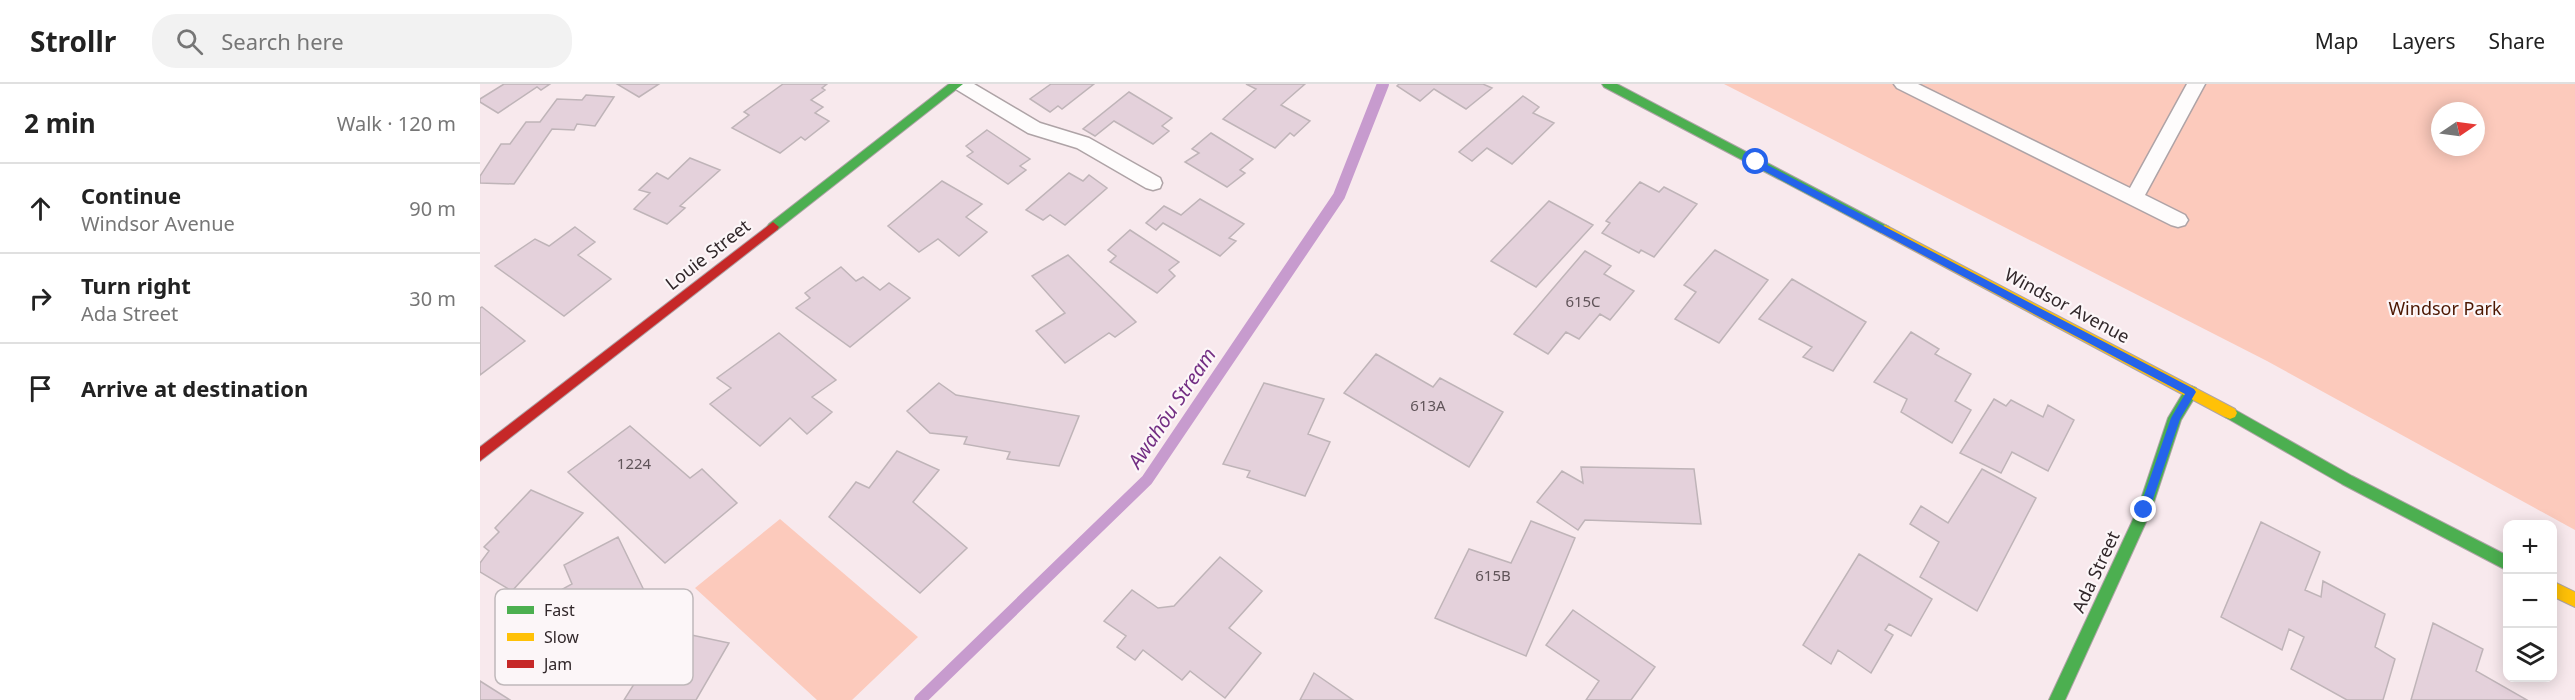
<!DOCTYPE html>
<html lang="en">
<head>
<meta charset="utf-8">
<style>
	body { margin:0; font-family:"Noto Sans",sans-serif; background:#f2f2f2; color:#222 }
	.controls { position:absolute; right:18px; bottom:18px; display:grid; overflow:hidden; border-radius:12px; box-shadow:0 3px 15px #0003 }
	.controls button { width:54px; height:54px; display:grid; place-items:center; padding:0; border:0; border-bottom:2px solid #e0e0e0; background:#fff; color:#222; font:30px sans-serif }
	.compass { position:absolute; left:1951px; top:18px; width:54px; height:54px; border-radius:50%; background:#fff; box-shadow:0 3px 15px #0003; rotate:77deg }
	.stop { position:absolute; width:18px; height:18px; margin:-14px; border:4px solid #2563eb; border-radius:50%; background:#fff }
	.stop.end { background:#2563eb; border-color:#fff; box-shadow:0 2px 6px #0008 }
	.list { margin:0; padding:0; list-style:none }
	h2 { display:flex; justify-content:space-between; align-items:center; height:78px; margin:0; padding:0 24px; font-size:26px }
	h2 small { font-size:20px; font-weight:400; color:#767676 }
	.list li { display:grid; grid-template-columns:39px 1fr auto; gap:18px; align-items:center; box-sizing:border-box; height:90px; padding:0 24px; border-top:2px solid #e0e0e0 }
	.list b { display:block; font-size:22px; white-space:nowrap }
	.list p { margin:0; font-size:20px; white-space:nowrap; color:#767676 }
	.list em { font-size:20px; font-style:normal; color:#767676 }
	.icon { flex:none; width:33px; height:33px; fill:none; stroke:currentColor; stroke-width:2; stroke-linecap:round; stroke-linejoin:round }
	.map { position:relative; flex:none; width:2095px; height:616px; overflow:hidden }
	header { display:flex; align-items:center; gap:36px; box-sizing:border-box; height:84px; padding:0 30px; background:#fff; border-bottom:2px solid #e0e0e0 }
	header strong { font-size:28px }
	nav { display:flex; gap:33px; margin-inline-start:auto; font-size:21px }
	.search { width:420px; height:54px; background:#f2f2f2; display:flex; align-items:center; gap:15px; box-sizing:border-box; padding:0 21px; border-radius:24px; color:#767676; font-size:22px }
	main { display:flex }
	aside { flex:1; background:#fff }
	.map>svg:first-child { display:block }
</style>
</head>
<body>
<header>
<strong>Strollr</strong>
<div class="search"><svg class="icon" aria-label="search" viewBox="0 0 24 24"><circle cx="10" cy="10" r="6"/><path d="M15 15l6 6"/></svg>Search here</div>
<nav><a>Map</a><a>Layers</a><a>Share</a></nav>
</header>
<main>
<aside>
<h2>2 min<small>Walk · 120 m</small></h2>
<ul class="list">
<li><svg class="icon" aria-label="ahead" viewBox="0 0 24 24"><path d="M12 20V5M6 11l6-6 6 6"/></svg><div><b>Continue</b><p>Windsor Avenue</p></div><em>90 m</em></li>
<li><svg class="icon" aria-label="right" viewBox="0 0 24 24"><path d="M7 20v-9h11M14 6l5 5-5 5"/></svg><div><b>Turn right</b><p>Ada Street</p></div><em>30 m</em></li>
<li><svg class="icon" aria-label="arrive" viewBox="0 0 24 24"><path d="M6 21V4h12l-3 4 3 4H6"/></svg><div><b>Arrive at destination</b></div></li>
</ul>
</aside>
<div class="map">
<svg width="2095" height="616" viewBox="0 0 2095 616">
	<rect width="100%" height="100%" fill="#f8e9ed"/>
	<!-- green -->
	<path fill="#fccabc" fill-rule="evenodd" d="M 1244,0 L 2095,0 L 2095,446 L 1787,277 ZM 1960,27 L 1996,27 L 1996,63 L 1960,63 Z
		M 300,435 L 438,553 L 372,616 L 337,616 L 215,504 Z"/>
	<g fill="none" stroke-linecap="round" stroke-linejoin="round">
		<!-- stream -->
		<path stroke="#c79bce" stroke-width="12" d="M 440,616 L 667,396 L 859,112 L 903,0"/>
	</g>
	<!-- building -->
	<path fill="#e4d1db" stroke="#bfb4b8" stroke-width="1.5" d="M 24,0 L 70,0 L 61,6 L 57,3 L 18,29 L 0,18 L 0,15 Z
		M 137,0 L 179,0 L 159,13 Z
		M 303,0 L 347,0 L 342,4 L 345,6 L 331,16 L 343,23 L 335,29 L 349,37 L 325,56 L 321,53 L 300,69 L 252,44 L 269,31 L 264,28 Z
		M 571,0 L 614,0 L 582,25 L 578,22 L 570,28 L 550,15 Z
		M 766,0 L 825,0 L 801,21 L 830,37 L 814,52 L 810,49 L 795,64 L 743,35 L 776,5 Z
		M 919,0 L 1003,0 L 1012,4 L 986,25 L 954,5 L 940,17 L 917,2 Z
		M 649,8 L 692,34 L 682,42 L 689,47 L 673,60 L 634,37 L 615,52 L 603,45 Z
		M 106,11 L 134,13 L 115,42 L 97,40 L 94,46 L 72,45 L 34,100 L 0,99 L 0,92 L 21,60 L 30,60 L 46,38 L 60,38 L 77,15 L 102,16 Z
		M 1043,12 L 1059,23 L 1053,29 L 1074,39 L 1032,80 L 1007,64 L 992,77 L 979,68 Z
		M 507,46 L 550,75 L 540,82 L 546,86 L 528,100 L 487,72 L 493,68 L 486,62 Z
		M 731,49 L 773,75 L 760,86 L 765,89 L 747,103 L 705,78 L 719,69 L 712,65 Z
		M 210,74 L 240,86 L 200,122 L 205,124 L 187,140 L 154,125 L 170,109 L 159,106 L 177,89 L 188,95 Z
		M 589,89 L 603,97 L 609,91 L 627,104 L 585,141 L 570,131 L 563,136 L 546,126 Z
		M 462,97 L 502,120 L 486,133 L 507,148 L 479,172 L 458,155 L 439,168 L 408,142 Z
		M 1160,98 L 1179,108 L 1184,103 L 1217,120 L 1174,173 L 1161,166 L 1159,169 L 1122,149 L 1130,139 L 1126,137 Z
		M 720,115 L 764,140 L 749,154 L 756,157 L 740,172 L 683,139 L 676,146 L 666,139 L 684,122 L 701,131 Z
		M 1069,117 L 1113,141 L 1056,203 L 1011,177 Z
		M 95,143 L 115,158 L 98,171 L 131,195 L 84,232 L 15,182 L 55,155 L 69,162 Z
		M 650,146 L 699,178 L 689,186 L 695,192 L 677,209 L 630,178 L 636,172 L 628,166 Z
		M 1235,166 L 1288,196 L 1239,259 L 1195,235 L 1216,208 L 1204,201 Z
		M 1105,167 L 1131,182 L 1124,190 L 1154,207 L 1130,236 L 1120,230 L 1099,255 L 1086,248 L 1068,270 L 1034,250 Z
		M 588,171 L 656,238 L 635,253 L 629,249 L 585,279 L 556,247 L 585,229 L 552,192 Z
		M 361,183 L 376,197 L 383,193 L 400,206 L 409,199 L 430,214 L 370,263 L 316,224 L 330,214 L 325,209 Z
		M 1312,195 L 1386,238 L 1353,287 L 1323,273 L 1332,263 L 1279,235 Z
		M 2,223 L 45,257 L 0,291 L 0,224 Z
		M 1431,248 L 1459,265 L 1455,270 L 1491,290 L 1475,317 L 1491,326 L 1472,359 L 1421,328 L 1427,315 L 1394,298 Z
		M 299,249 L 356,296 L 332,313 L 352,328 L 327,350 L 310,334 L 280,362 L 230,320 L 251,304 L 237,294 Z
		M 896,270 L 953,303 L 960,294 L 1023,328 L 989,383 L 864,309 Z
		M 459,299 L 476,311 L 599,332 L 579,382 L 527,375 L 530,368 L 484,360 L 487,353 L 450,349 L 427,327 Z
		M 784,299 L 844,315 L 828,350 L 850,358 L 825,412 L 767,393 L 770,387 L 743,380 Z
		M 1514,315 L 1526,322 L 1531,316 L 1563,333 L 1568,321 L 1594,336 L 1568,387 L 1532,368 L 1521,389 L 1480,369 Z
		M 150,342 L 210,394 L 222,385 L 257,419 L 185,479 L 88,388 Z
		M 417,367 L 459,386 L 433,418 L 487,464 L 440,509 L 349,433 L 376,398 L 389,404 Z
		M 1101,383 L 1214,385 L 1221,440 L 1105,436 L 1098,446 L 1057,418 L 1082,387 L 1103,399 Z
		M 1502,385 L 1556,414 L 1497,527 L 1440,493 L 1459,458 L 1430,440 L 1441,422 L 1468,439 Z
		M 51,406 L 103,429 L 32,507 L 0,488 L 0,479 L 9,467 L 4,463 L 19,448 L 15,444 Z
		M 1051,437 L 1095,454 L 1046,572 L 955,534 L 989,465 L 1031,479 Z
		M 1781,438 L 1840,468 L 1825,506 L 1841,513 L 1843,497 L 1905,530 L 1895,563 L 1915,575 L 1903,616 L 1867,616 L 1811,585 L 1824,553 L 1809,545 L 1802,566 L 1741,533 Z
		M 138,453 L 175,529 L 134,555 L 130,550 L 104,564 L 79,507 L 92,500 L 84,481 Z
		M 1379,470 L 1452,515 L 1431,552 L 1409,540 L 1405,546 L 1413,551 L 1391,589 L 1358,566 L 1351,580 L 1323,561 Z
		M 740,473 L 782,507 L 749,544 L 781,569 L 745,614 L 710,587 L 702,596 L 663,566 L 655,576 L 637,563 L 646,552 L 624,537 L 652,506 L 678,524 L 694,522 Z
		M 1093,526 L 1175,583 L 1151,616 L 1106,616 L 1119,597 L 1066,561 Z
		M 1953,539 L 2003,565 L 1996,587 L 2047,616 L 1931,616 Z
		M 188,546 L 249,559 L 216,616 L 144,616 Z
		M 834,589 L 873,616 L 820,616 Z
		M 0,597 L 30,616 L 0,616 Z"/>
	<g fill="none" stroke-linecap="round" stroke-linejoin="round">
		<defs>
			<path id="lane" d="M 471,0 L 494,0 L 560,39 L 609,54 L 680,94 L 682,99 L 680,104 L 673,106 L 666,104 L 597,64 L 548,49 L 474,4 Z
				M 1414,0 L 1438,0 L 1650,104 L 1707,0 L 1725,0 L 1665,111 L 1705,131 L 1708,136 L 1705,141 L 1698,143 L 1691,141 L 1417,4 Z"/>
			<path id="fast" d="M 469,0 L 483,0 L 297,146 L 289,146 L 287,143 L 289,140 Z
				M 1122,0 L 1137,0 L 1409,143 L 1411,146 L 1409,149 L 1401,149 L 1124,3 Z
				M 1711,302 L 1716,304 L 1718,308 L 1701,336 L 1671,427 L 1585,616 L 1569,616 L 1657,427 L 1688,334 L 1706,304 Z
				M 1750,323 L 1872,392 L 2028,472 L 2028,487 L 1862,400 L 1745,333 L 1743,329 L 1745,325 Z"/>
			<path id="slow" d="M 1405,141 L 1755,325 L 1757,329 L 1755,333 L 1750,335 L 1745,333 L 1401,149 L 1399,146 L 1401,143 Z
				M 2072,497 L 2095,508 L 2095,523 L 2072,512 Z"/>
			<path id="jam" d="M 293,138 L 299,143 L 297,146 L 0,377 L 0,363 Z"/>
		</defs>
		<!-- lane casing -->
		<use href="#lane" stroke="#aea3a6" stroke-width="3"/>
		<!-- fast casing -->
		<use href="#fast" stroke="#aea3a6" stroke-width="2"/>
		<!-- slow casing -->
		<use href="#slow" stroke="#aea3a6" stroke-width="2"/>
		<!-- jam casing -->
		<use href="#jam" stroke="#aea3a6" stroke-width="2"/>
		<!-- lane -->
		<use href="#lane" fill="#fefcfc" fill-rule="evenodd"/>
		<!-- fast -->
		<use href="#fast" fill="#4caf50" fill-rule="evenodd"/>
		<!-- slow -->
		<use href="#slow" fill="#ffc107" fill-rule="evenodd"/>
		<!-- jam -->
		<use href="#jam" fill="#c62828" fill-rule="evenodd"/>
	</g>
	<!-- route -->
	<path fill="#2563eb" d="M 1276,75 L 1714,305 L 1716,308 L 1700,335 L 1668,430 L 1664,431 L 1659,426 L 1691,334 L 1705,310 L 1273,81 L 1271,78 Z"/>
	<g text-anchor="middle" stroke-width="4.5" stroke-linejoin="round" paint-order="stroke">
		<!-- number labels -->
		<g font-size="15" fill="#605459">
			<text x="1103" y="223">615C</text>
			<text x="948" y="327">613A</text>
			<text x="154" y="385">1224</text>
			<text x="1013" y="497">615B</text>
		</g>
		<!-- street labels -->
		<g font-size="18" fill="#31272a" stroke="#fcf6f8">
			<text transform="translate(228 171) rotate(-38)" y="6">Louie Street</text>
			<text transform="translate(1587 222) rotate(28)" y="6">Windsor Avenue</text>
			<text transform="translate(1616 488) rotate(-65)" y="6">Ada Street</text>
		</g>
		<!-- park labels -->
		<g font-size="18" fill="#4c1600" stroke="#fcf6f8">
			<text x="1965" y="231">Windsor Park</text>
		</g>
		<!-- water labels -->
		<g font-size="20" font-style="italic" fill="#732e83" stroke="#fcf6f8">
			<text transform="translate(692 324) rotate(-56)" y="7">Awahōu Stream</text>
		</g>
	</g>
	<!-- legend -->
	<rect x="15" y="505" width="198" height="96" rx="9" fill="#fcf6f8" stroke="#bfb8ba" stroke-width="1.5"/>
	<rect x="27" y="522" width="27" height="8" fill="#4caf50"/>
	<rect x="27" y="549" width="27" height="8" fill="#ffc107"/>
	<rect x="27" y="576" width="27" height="8" fill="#c62828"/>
	<g font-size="16" fill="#31272a">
		<text x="64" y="532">Fast</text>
		<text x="64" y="559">Slow</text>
		<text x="64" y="586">Jam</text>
	</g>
</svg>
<div class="controls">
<button>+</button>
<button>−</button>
<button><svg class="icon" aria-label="layers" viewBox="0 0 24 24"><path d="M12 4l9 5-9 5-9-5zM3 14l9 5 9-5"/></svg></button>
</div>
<svg class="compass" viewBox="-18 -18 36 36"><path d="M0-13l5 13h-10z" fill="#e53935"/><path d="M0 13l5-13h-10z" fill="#767676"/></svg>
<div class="stop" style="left:1276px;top:78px"></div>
<div class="stop end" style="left:1664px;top:426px"></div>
</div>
</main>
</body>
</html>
